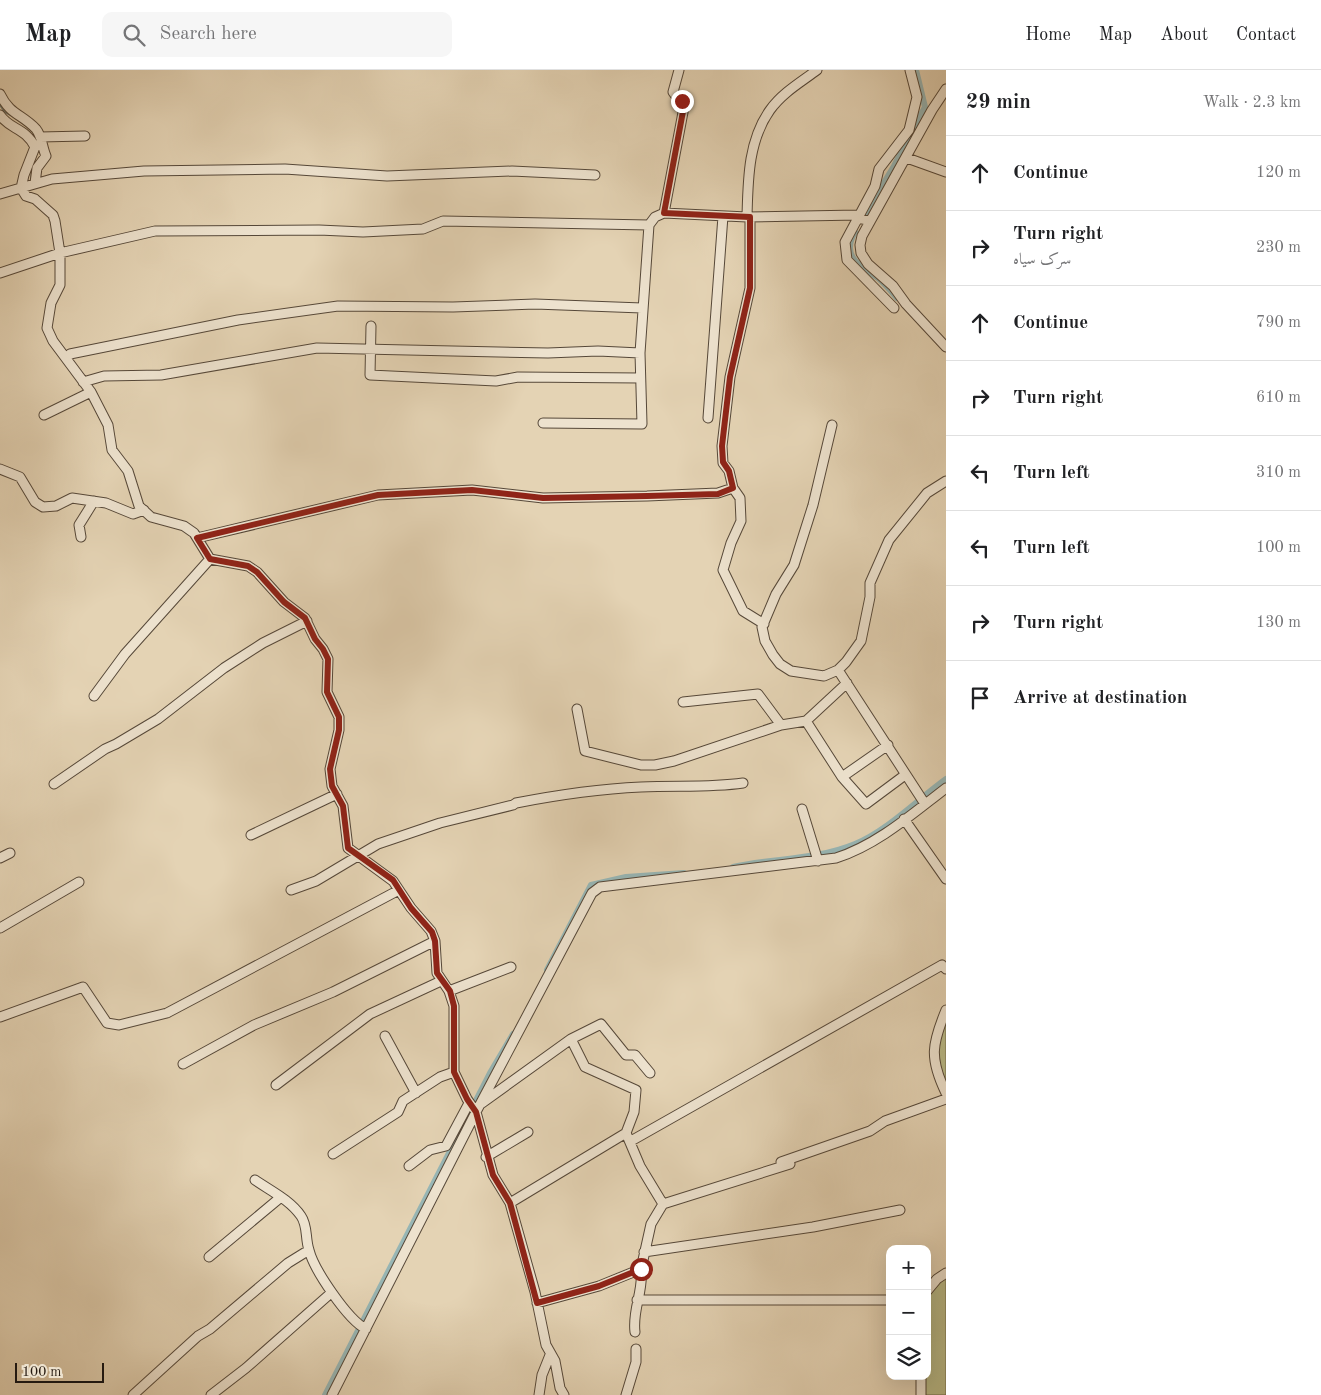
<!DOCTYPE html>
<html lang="en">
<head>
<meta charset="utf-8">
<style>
	body { margin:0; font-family:"Old Standard TT",Amiri,serif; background:#f6f6f6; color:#202124 }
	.controls { position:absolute; right:15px; bottom:15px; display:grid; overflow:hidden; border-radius:10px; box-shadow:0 5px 20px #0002 }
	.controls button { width:45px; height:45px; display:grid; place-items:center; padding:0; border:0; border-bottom:1px solid #e0e0e0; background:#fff; color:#202124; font:25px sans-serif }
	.scale { position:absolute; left:15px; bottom:12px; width:89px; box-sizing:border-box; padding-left:5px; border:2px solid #261a10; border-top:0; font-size:14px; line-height:18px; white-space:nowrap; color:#261a10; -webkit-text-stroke:4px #ede2ce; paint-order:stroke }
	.stop { position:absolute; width:15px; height:15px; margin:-11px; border:4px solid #8f2418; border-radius:50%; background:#fff }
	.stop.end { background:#8f2418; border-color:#fff; box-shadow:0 1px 5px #0008 }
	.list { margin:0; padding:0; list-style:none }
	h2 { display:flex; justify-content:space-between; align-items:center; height:65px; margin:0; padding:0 20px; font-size:21px }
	h2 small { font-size:16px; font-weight:400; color:#757577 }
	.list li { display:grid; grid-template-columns:32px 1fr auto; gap:15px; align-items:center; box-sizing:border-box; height:75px; padding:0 20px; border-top:1px solid #e0e0e0 }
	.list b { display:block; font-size:19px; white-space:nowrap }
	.list p { margin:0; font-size:16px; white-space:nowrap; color:#757577 }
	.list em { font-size:16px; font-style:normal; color:#757577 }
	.icon { flex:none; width:28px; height:28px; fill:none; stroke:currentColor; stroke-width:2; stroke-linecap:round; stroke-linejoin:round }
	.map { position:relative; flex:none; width:946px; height:1325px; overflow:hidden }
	header { display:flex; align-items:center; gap:30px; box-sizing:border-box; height:70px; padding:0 25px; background:#fff; border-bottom:1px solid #e0e0e0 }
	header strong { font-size:24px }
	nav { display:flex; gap:28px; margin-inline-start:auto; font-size:18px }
	.search { width:350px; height:45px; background:#f6f6f6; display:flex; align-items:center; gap:12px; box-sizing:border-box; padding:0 18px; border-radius:10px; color:#757577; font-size:19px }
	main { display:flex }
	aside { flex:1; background:#fff }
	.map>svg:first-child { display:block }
</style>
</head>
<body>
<header>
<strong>Map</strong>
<div class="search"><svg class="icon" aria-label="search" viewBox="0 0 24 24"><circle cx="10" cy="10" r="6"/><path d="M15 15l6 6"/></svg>Search here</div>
<nav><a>Home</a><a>Map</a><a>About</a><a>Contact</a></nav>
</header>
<main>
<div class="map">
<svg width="946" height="1325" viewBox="0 0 946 1325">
	<rect width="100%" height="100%" fill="#e4d3b4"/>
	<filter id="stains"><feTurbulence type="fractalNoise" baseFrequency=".004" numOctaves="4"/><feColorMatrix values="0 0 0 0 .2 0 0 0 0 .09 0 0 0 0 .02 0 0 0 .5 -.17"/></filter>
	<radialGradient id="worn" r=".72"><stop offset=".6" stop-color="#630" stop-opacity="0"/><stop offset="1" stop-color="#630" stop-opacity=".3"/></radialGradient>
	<!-- green -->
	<path fill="#b9bb89" stroke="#706a4c" d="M 946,940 L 946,1023 L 936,996 L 939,958 Z
		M 946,1203 L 946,1325 L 921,1325 L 921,1306 L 927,1306 L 927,1221 Z"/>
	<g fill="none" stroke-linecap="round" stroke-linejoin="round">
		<!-- stream -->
		<path stroke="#6a7873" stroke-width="2" d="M 0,35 L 5,42 L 19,50
			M 31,111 L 32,101"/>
		<!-- canal -->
		<path stroke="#97b6b5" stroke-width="6" d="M 861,151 L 894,96 L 925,37 L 916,0
			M 855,162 C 840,187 861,196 878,208 C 885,214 891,221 897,228
			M 733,797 C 773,788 817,790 855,774 C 888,760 917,730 946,709
			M 547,900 L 591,815 L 626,807 L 684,803
			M 325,1325 L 490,1003 L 513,964"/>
		<defs>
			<path id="minor" d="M 946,19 L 932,40 L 862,166 L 860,175 L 861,183 L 868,194 L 893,216 L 906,234 L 946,277
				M 0,24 C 10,45 22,44 36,59 C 42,66 42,77 46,86 L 37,98 L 35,113
				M 0,45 C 10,60 25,57 35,77 L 24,105 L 21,118 L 26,126 L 35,129 L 53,145 L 55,151 L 60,183 L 60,215 L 51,233 L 47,258 L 53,271 L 91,322 L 108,355 L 112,380 L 128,401 L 139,436 L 151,447 L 184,456 L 194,463 L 210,489 L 248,496 L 257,502 L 284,532 L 305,548 L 315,569 L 323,579 L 328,589 L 327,622 L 339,647 L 339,660 L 330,699 L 332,716 L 343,736 L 348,778 L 393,811 L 411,838 L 431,861 L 435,871 L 437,903 L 449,921 L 454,936 L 454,1002 L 467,1029 L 476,1042 L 493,1105 L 510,1133 L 535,1222 L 546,1275 L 555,1291 L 560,1318 L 564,1325
				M 40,67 L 85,66
				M 907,88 L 946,102
				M 0,124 L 52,109 L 144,101 L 285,99 L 387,106 L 512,101 L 595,105
				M 664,143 L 684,37 L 673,22 L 679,0
				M 747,147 C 748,110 748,71 770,40 C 782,23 801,12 817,0
				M 750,147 L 750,218 L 730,307 L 722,376 L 723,393 L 729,401 L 733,418 L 740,428 L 741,451 L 731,473 L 723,500 L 743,541 L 764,554
				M 0,203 L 60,183 L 155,161 L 319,160 L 363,162 L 423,159 L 443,151 L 649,155
				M 894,238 L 847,190 L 845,172 L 875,116 L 879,99 L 909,60 L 917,27 L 910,0
				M 371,256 L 370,305 L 496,311 L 518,307 L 640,308
				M 67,289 L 70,284 L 238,250 L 338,236 L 453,237 L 535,234 L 642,238
				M 83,312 L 104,306 L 161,305 L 317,278 L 548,283 L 598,281 L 640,283
				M 44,345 L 91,322
				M 708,348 L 723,146
				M 543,353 L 642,354 L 640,283 L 649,155 L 655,147 L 664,143 L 747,147 L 858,145 L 858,148 L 870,151
				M 832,355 L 813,435 L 794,495 L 776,524 L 762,557 L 765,571 L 773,585 L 780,594 L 791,601 L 824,606 L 838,600 L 846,592 L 861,571 L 870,527 L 870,513 L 889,470 L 927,423 L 946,411
				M 0,399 L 20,407 L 35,432 L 43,437 L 56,436 L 72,428 L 106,433 L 133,444 L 144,440
				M 81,467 L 79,455 L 94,431
				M 197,468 L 378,425 L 472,420 L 543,428 L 647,426 L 718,423 L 733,418
				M 838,600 L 925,734
				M 94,626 L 125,584 L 210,489
				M 683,632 L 758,624 L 781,655
				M 577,639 L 585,681 L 641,695 L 655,695 L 674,691 L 781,655 L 806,651 L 847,613
				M 806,651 L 842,707 L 866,734 L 905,705
				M 842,707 L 888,675
				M 54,714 L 105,679 L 116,674 L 158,649 L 224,598 L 263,573 L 307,551
				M 802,739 L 818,791
				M 904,749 L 946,809
				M 251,765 L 337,724
				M 0,788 L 10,783
				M 291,820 L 316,811 L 378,774 L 440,753 L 513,735 L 516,733 C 557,725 598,719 641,717 C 675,715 709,718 743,713
				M 0,858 L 79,812
				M 449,921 L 511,897
				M 946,940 C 932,974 929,988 946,1023
				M 0,947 L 83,917 L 107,953 L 119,955 L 167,943 L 399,820
				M 385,966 L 416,1023
				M 571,969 L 585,997 L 636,1020 L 634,1042 L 626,1063
				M 183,994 L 254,955 L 333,922 L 435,871
				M 276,1015 L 370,944 L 441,911
				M 482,1033 L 571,969 L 601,954 L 626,985 L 635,985 L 650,1003
				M 631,1071 L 942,895 L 946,899
				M 333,1084 L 398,1042 L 403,1031 L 440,1007 L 454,1002
				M 486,1087 L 528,1062
				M 781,1092 L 870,1061 L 885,1051 L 946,1029
				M 409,1096 L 430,1080 L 446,1076 L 469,1033
				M 255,1110 C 271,1121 290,1130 301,1146 C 308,1156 305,1168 309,1180 C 314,1200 348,1250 366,1259
				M 510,1133 L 626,1063 L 640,1096 L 663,1134
				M 644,1182 L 813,1157 L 900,1140
				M 209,1187 L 281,1127
				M 927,1221 L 937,1209 L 946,1203
				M 637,1230 L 890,1230
				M 537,1233 L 599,1216 L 641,1199 L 651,1154 L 663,1134 L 790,1094
				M 635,1262 C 632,1239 644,1221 641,1199
				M 133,1325 L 198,1266 L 210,1259 L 288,1193 L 309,1180
				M 211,1325 L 246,1298 L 331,1223
				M 332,1325 L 476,1042 L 592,823 L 600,817 L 836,788 C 877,775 912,744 946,718
				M 539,1325 L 542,1305 L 550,1285
				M 626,1325 L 636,1292 L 636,1279
				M 921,1325 L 921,1306"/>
		</defs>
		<!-- minor casing -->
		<use href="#minor" stroke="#564839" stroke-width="11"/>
		<!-- minor -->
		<use href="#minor" stroke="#ede2ce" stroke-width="9"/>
	</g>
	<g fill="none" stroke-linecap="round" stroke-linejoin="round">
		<!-- route -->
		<path stroke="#8f2418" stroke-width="6" d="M 641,1199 L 599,1216 L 537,1233 L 510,1133 L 493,1105 L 476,1042 L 467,1029 L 454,1002 L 454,936 L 450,921 L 437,903 L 435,871 L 432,862 L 411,838 L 393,810 L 348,778 L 343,736 L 332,716 L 330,699 L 339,660 L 339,647 L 327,622 L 328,589 L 323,579 L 315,569 L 305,548 L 284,532 L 257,502 L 248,496 L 210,489 L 197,468 L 378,425 L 472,420 L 543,428 L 647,426 L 718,424 L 733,418 L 729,401 L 723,392 L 722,376 L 730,307 L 750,218 L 750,147 L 664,143 L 684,36 L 682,31"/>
	</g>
	<rect width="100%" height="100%" filter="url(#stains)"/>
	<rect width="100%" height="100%" fill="url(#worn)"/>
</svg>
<div class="controls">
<button>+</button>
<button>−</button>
<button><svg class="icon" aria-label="layers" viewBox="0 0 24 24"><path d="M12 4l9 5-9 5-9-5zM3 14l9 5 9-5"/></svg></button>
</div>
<div class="scale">100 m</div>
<div class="stop" style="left:641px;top:1199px"></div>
<div class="stop end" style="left:682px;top:31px"></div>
</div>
<aside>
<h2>29 min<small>Walk · 2.3 km</small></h2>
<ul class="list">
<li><svg class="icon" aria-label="ahead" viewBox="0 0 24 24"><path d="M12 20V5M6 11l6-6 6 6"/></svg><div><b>Continue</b></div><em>120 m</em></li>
<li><svg class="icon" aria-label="right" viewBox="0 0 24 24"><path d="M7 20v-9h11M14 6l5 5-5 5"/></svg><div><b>Turn right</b><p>سرک سیاه</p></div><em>230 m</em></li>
<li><svg class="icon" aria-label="ahead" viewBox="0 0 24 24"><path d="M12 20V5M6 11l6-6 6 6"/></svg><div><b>Continue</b></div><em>790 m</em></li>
<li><svg class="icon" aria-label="right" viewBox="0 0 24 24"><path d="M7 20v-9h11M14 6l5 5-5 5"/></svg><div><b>Turn right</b></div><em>610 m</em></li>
<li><svg class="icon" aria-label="left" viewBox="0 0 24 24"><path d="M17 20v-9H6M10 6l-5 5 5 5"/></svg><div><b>Turn left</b></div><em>310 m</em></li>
<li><svg class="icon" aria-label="left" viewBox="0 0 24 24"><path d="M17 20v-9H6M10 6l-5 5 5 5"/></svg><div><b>Turn left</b></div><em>100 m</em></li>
<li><svg class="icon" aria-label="right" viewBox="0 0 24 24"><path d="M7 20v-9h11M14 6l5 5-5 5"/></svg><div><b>Turn right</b></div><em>130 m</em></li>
<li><svg class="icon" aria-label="arrive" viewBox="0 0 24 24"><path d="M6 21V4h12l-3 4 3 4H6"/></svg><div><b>Arrive at destination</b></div></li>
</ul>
</aside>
</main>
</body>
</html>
